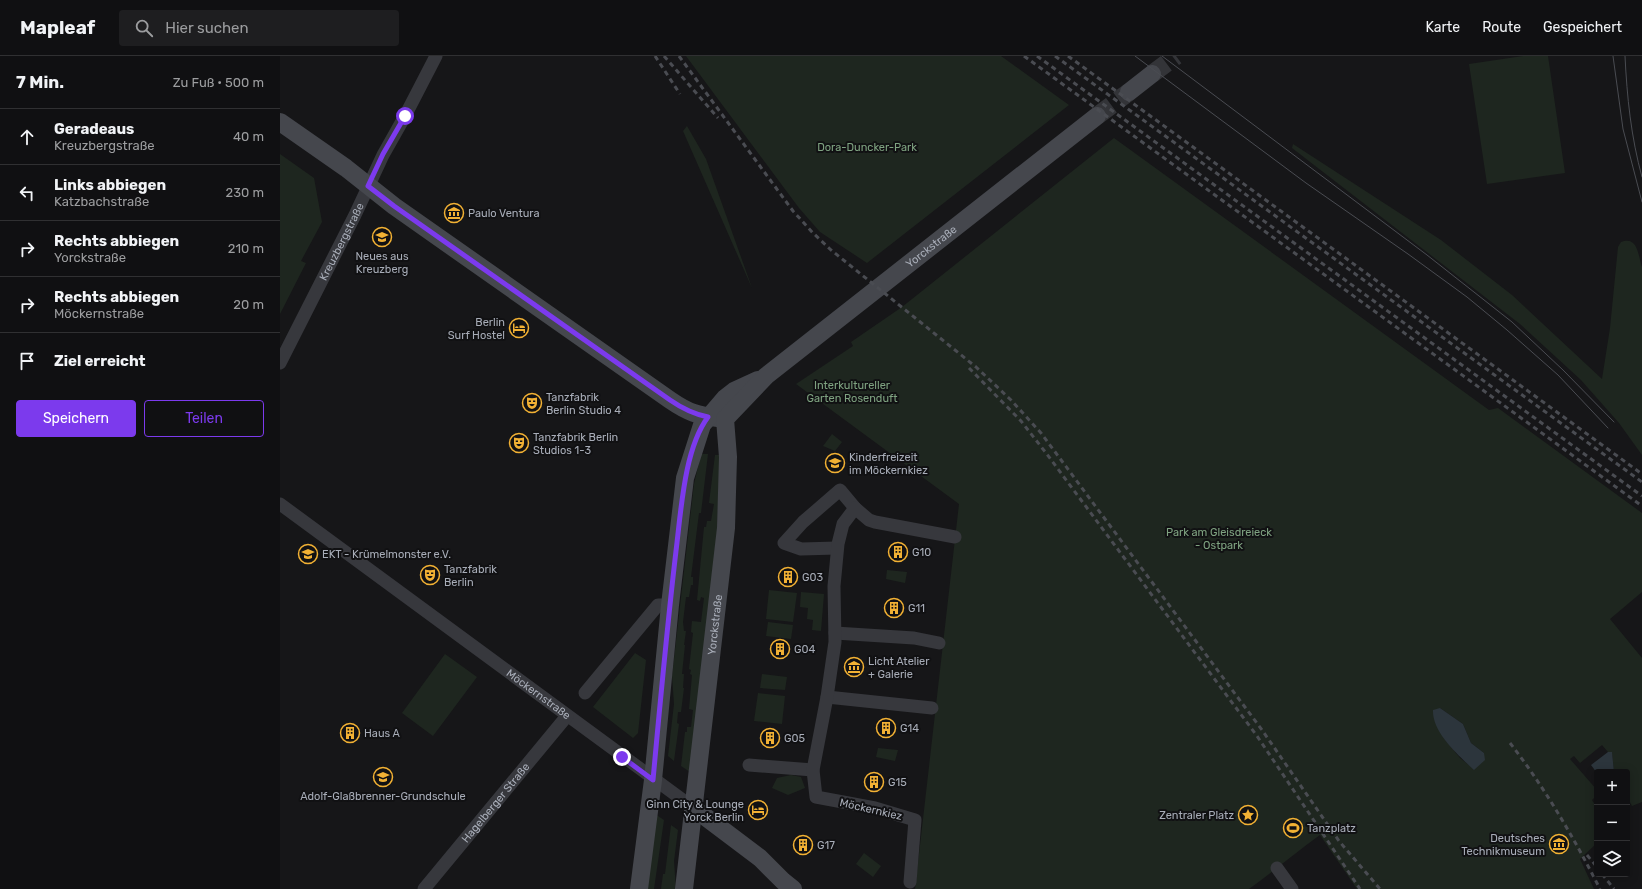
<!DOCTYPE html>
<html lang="de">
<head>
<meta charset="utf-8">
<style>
	body { margin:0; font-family:Rubik,sans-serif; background:#1e1e20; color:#f1f3f6 }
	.controls { position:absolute; right:12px; bottom:12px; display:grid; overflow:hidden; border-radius:4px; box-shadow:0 2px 10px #0003 }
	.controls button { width:36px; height:36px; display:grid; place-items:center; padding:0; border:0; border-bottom:1px solid #303032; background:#101012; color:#f1f3f6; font:20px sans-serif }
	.stop { position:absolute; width:12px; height:12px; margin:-9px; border:3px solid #7c3aed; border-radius:50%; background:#fff }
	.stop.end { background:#7c3aed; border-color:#fff; box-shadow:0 1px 4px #0008 }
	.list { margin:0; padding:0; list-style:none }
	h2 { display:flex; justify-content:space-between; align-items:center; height:52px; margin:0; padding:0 16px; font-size:17px }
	h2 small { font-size:13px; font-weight:400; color:#9c9d9f }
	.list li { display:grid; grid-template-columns:26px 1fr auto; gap:12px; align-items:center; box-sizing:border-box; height:56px; padding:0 16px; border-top:1px solid #303032 }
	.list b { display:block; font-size:15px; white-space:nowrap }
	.list p { margin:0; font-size:13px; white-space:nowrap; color:#9c9d9f }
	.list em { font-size:13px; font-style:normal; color:#9c9d9f }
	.actions { display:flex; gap:8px; padding:12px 16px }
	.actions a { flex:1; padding:9px 0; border:1px solid #7c3aed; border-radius:4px; text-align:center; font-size:14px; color:#7c3aed }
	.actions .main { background:#7c3aed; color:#fff }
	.icon { flex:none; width:22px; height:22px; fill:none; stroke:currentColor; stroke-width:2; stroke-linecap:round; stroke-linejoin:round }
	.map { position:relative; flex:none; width:1362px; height:833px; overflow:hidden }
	header { display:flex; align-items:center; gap:24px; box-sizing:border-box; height:56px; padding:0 20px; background:#101012; border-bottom:1px solid #303032 }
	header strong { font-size:19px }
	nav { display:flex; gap:22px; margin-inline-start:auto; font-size:14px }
	.search { width:280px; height:36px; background:#1e1e20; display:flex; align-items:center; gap:10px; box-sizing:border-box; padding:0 14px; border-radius:4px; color:#9c9d9f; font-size:15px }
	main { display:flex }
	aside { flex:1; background:#101012 }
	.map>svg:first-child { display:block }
</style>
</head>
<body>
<header>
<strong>Mapleaf</strong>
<div class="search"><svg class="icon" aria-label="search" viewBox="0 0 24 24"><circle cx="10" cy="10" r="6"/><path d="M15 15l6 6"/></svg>Hier suchen</div>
<nav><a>Karte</a><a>Route</a><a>Gespeichert</a></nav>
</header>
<main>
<aside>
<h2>7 Min.<small>Zu Fuß · 500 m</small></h2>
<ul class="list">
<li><svg class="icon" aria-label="ahead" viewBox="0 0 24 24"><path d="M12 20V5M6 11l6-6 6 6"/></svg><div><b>Geradeaus</b><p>Kreuzbergstraße</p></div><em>40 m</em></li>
<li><svg class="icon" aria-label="left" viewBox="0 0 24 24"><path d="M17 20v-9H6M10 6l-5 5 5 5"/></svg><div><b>Links abbiegen</b><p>Katzbachstraße</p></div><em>230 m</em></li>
<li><svg class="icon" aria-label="right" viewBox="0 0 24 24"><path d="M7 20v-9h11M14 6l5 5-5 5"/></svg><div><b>Rechts abbiegen</b><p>Yorckstraße</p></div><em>210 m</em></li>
<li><svg class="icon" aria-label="right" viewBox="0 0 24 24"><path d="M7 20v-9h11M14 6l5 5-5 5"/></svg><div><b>Rechts abbiegen</b><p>Möckernstraße</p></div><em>20 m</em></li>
<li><svg class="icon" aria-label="arrive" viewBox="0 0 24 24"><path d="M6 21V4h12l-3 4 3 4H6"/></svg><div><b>Ziel erreicht</b></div></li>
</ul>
<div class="actions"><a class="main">Speichern</a><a>Teilen</a></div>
</aside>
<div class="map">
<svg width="1362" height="833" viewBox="0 0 1362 833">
	<rect width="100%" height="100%" fill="#161618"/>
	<!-- green -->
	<path fill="#1e261f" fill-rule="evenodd" d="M 406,0 L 721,0 L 789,49 L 587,207 L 540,176 L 519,152 Z
		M 1243,0 L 1268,0 L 1285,117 L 1207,128 L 1189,8 Z
		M 407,70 L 426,103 L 472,232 L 403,75 Z
		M 834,82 L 1209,354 L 1218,352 L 1362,457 L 1362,536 L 1330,563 L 1362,602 L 1362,746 L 1352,750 L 1347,741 L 1347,716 L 1334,716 L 1332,697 L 1328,696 L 1322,689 L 1300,707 L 1294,700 L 1290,703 L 1317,734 L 1317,739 L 1312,744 L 1317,752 L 1317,787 L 1300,803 L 1314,833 L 1077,833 L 1040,779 C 1015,797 993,816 969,833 L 635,833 L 679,448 L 516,328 L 573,290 L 571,286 L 622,251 ZM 1160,652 L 1183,668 L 1191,687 L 1204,697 L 1194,713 L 1180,702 L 1166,685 Z
		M 1013,88 L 1161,184 L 1232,239 L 1322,323 L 1330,272 L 1338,191 L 1341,186 C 1358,180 1358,199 1362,211 L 1362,399 L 1339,367 L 1301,324 L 1240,268 L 1012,92 Z
		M 0,98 L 34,122 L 42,166 L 21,205 L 26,207 L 0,258 Z
		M 552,378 L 562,386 L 555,395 L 543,390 Z
		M 421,398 L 428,398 L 421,457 L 419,457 L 411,521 L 413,521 L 413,529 L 411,529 L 409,541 L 406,541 L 403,566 L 404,575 L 406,575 L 404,589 L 405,589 L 402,618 L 404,618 L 403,632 L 404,632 L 401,656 L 398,656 L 397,667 L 399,668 L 394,705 L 388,700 L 394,648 L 392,620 L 414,428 Z
		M 435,399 L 440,399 L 437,477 L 410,716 L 401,710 L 405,676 L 407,676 L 407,671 L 411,671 L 413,654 L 409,653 L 412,619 L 410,618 L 411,614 L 409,613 L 413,577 L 411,576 L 412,565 L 421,566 L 424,542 L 421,541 L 420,545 L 417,544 L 424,471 L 426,471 L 427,465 L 431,465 L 434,448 L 429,447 Z
		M 607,514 L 627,516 L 625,527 L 606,523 Z
		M 489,534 L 517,537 L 513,566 L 486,563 Z
		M 521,536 L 544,538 L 541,575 L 532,574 L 533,564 L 527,563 L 528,552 L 520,551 Z
		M 488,566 L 513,569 L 511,583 L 486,580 Z
		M 355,597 L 366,604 L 358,677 L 353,682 L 313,651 Z
		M 165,598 L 197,621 L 153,680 L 122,657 Z
		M 482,618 L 507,621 L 505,634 L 480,632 Z
		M 478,637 L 505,640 L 502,668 L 474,665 Z
		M 598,692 L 618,694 L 615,705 L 596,701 Z
		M 511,719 L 521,721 L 525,732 L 508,739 L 492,732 L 497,722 Z
		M 375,758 L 384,764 L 374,833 L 367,833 Z
		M 391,769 L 398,774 L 394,805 L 396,833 L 381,833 L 383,818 L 385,818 Z
		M 584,797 L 601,810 L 593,821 L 576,808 Z"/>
	<!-- water -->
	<path fill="#2c353c" d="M 1160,652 L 1183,668 L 1191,687 L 1204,697 L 1205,704 L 1194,714 C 1178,699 1152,676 1153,654 Z
		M 1328,696 L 1332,696 L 1334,716 L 1317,716 L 1317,717 L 1311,709 Z"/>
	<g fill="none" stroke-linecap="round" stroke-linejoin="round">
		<!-- secondary-tunnel -->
		<path stroke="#333438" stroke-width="18" stroke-dasharray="18 9" stroke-linecap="butt" d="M 872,18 L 896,0
			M 817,60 L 849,36"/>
		<!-- street -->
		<g stroke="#37383d" stroke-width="13">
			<path id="s1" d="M 0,307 L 75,159 L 103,99 L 125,60 L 156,0"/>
			<path id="s2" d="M 0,448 L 415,753"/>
			<path d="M 557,492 L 521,493 L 504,487 L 523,466 L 560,434 L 575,452"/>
			<path d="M 555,577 L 634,582 L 659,587"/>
			<path d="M 305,637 L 378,549 L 390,549"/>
			<path d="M 547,641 L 652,652"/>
			<path d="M 469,709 L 533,714"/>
			<path d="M 997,812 L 1012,833"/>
			<path d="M 630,826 L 635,764 L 595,752 L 536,741 L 533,714 L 547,641 L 555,586 L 554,530 L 558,488 L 563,468 L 575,452 L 589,464 L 595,466 L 675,481"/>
			<path id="s3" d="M 144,833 L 287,660"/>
		</g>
		<!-- secondary -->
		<g stroke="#45474d" stroke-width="18">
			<path d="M 849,36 L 872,18"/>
			<path d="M 0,66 L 66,112 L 114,150 L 390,344 C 409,357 417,359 438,362"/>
			<path d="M 415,753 L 480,802 L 503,825 L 513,833"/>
			<path d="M 359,833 L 373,724 L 390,549 L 405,422 L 422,369 L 445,342 L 454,335 L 478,324"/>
			<path id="s4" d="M 404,833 L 446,472 L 448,401 L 445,363 L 486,320 L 817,60"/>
		</g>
		<!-- tram -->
		<path stroke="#4a4c52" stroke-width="1" d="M 855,0 L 1026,127 L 1128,198 L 1187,241 L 1227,274 L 1278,319 L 1328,372
			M 882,0 L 1147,199 L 1232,266 L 1283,314 L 1334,366
			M 1333,0 L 1343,73 L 1362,146
			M 1345,0 C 1347,41 1351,81 1362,121"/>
		<!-- rail -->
		<path stroke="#4a4c52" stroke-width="3" stroke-dasharray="5 4" stroke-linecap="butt" d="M 375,0 L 400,38
			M 384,0 L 438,62
			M 399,0 L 513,155 L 533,177 L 551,194 L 696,311 L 731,344 L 761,377 L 982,674 L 1059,785 L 1100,833
			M 744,0 L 1362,450
			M 757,0 L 1362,440
			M 775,0 L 1362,426
			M 788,0 L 1362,418
			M 689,312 L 741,365 L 766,397 L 977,680 L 1080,833
			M 1230,687 C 1265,732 1294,782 1320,833
			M 1307,799 L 1317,811
			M 1322,818 L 1334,833"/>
	</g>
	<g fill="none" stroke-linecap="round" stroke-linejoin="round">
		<!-- route -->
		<path stroke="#7c3aed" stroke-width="5" d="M 125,60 L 103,98 L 88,130 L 114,150 L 390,344 C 403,353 413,358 428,361 C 404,393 401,456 396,495 C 387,571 380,648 373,724 L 342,701"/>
	</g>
	<!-- icons -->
	<defs>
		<symbol id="museum-ring" viewBox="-11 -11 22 22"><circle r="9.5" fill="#111113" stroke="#f2b134" stroke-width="1.5"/><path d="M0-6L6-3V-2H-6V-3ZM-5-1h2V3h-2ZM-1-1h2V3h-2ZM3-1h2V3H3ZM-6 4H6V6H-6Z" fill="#f2b134"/></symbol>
		<symbol id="school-ring" viewBox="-11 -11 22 22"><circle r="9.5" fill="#111113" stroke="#f2b134" stroke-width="1.5"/><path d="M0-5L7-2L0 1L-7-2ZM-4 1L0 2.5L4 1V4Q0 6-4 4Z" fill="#f2b134"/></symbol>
		<symbol id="hotel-ring" viewBox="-11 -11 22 22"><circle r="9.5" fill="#111113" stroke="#f2b134" stroke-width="1.5"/><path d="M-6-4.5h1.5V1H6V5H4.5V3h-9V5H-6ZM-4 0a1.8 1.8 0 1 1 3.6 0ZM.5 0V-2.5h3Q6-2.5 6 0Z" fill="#f2b134"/></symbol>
		<symbol id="theatre-ring" viewBox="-11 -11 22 22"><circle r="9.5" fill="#111113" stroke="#f2b134" stroke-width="1.5"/><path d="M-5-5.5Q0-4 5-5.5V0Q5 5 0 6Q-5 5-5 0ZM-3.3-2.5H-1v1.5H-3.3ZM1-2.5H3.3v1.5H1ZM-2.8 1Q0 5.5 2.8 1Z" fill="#f2b134"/></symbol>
		<symbol id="building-ring" viewBox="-11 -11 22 22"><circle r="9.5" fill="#111113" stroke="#f2b134" stroke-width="1.5"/><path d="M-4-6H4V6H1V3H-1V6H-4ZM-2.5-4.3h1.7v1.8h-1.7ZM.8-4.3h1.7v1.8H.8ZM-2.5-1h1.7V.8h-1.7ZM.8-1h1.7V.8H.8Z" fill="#f2b134"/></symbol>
		<symbol id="sight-ring" viewBox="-11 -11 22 22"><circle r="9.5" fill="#111113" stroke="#f2b134" stroke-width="1.5"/><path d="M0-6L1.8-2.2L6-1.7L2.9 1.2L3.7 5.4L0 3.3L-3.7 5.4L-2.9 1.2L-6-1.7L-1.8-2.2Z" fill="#f2b134"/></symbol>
		<symbol id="stadium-ring" viewBox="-11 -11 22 22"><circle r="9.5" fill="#111113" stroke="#f2b134" stroke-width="1.5"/><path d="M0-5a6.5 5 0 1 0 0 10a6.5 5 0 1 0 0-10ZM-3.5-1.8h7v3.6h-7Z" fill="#f2b134"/></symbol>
	</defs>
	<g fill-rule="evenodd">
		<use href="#museum-ring" x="163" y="146" width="22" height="22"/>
		<use href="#school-ring" x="91" y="170" width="22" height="22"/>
		<use href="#hotel-ring" x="228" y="261" width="22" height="22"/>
		<use href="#theatre-ring" x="241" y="336" width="22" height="22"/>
		<use href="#theatre-ring" x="228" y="376" width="22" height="22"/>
		<use href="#school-ring" x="544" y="396" width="22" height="22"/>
		<use href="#building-ring" x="607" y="485" width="22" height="22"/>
		<use href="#school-ring" x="17" y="487" width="22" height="22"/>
		<use href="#theatre-ring" x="139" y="508" width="22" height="22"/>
		<use href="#building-ring" x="497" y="510" width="22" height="22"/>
		<use href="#building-ring" x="603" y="541" width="22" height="22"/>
		<use href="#building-ring" x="489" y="582" width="22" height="22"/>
		<use href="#museum-ring" x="563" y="600" width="22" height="22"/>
		<use href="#building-ring" x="595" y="661" width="22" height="22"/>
		<use href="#building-ring" x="59" y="666" width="22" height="22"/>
		<use href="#building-ring" x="479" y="671" width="22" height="22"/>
		<use href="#school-ring" x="92" y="710" width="22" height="22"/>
		<use href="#building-ring" x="583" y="715" width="22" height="22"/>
		<use href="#hotel-ring" x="467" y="743" width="22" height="22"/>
		<use href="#sight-ring" x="957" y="748" width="22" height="22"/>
		<use href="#stadium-ring" x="1002" y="761" width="22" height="22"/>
		<use href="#museum-ring" x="1268" y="777" width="22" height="22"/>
		<use href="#building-ring" x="512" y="778" width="22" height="22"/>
	</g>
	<g text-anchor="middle" stroke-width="4" stroke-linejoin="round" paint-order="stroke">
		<!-- park labels -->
		<g font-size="11" fill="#7fa381" stroke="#111113">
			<text x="587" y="95">Dora-Duncker-Park</text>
			<text x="572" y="333">Interkultureller<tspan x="572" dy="13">Garten Rosenduft</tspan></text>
			<text x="939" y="480">Park am Gleisdreieck<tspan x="939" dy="13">- Ostpark</tspan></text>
		</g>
		<!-- poi labels -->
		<g font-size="11" fill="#a8adb8" stroke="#111113" text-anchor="start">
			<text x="188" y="161">Paulo Ventura</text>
			<text x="102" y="204" text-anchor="middle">Neues aus<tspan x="102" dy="13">Kreuzberg</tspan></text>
			<text x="225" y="270" text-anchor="end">Berlin<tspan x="225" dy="13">Surf Hostel</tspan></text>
			<text x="266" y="345">Tanzfabrik<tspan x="266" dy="13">Berlin Studio 4</tspan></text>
			<text x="253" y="385">Tanzfabrik Berlin<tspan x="253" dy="13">Studios 1-3</tspan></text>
			<text x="569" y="405">Kinderfreizeit<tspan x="569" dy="13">im Möckernkiez</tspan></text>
			<text x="632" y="500">G10</text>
			<text x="42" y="502">EKT - Krümelmonster e.V.</text>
			<text x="164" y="517">Tanzfabrik<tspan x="164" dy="13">Berlin</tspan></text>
			<text x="522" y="525">G03</text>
			<text x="628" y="556">G11</text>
			<text x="514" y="597">G04</text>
			<text x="588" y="609">Licht Atelier<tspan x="588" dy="13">+ Galerie</tspan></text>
			<text x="620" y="676">G14</text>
			<text x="84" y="681">Haus A</text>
			<text x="504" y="686">G05</text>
			<text x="608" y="730">G15</text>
			<text x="103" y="744" text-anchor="middle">Adolf-Glaßbrenner-Grundschule</text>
			<text x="464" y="752" text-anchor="end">Ginn City &amp; Lounge<tspan x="464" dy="13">Yorck Berlin</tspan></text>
			<text x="954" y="763" text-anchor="end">Zentraler Platz</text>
			<text x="1027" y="776">Tanzplatz</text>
			<text x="1265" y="786" text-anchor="end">Deutsches<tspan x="1265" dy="13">Technikmuseum</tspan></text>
			<text x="537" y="793">G17</text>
		</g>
		<!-- street labels -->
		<g font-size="11" fill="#a8adb8" stroke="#111113">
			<text dy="4" stroke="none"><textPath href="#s1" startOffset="136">Kreuzbergstraße</textPath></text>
			<text dy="4" stroke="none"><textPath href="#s4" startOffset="742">Yorckstraße</textPath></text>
			<text dy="4" stroke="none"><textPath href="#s4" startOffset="266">Yorckstraße</textPath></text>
			<text dy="4" stroke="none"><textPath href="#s2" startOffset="321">Möckernstraße</textPath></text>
			<text dy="4" stroke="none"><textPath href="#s3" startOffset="112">Hagelberger Straße</textPath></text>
			<text transform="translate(591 753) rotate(13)" y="4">Möckernkiez</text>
		</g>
	</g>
</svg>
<div class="controls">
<button>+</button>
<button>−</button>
<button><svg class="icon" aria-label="layers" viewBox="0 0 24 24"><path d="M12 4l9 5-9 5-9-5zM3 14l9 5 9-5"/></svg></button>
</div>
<div class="stop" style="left:125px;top:60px"></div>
<div class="stop end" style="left:342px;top:701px"></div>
</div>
</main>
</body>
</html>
